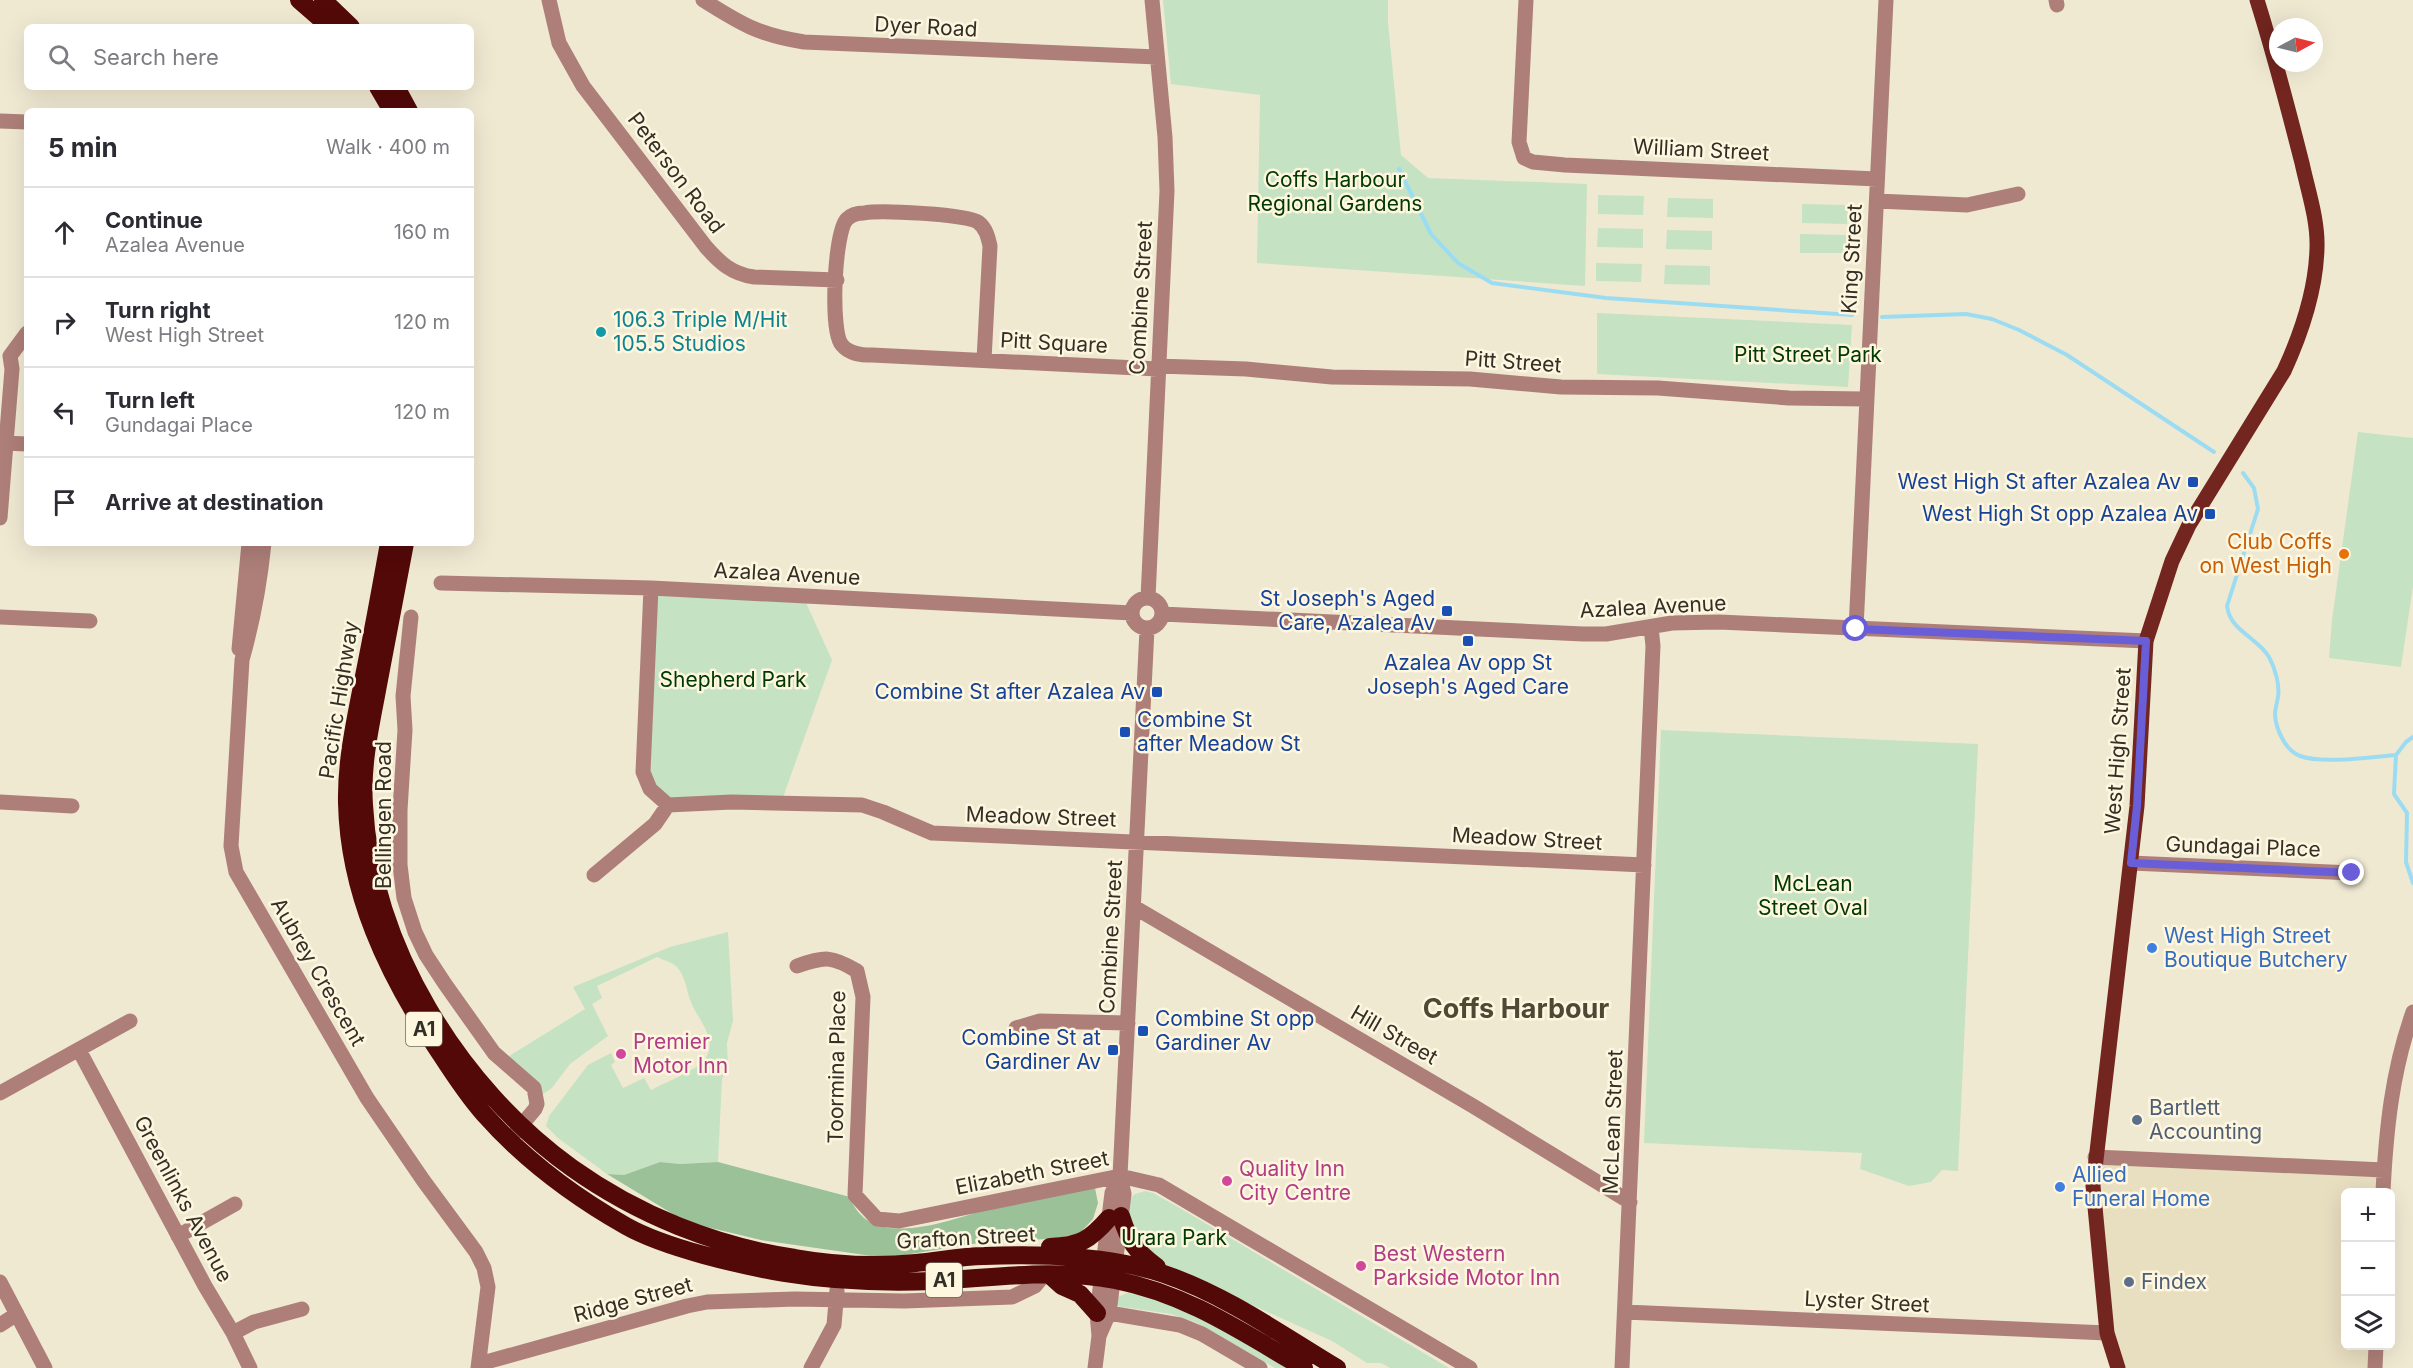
<!DOCTYPE html>
<html lang="en">
<head>
<meta charset="utf-8">
<style>
	body { margin:0; font-family:Inter,sans-serif; background:#f2f2f3; color:#2b2b33 }
	.controls { position:absolute; right:18px; bottom:18px; display:grid; overflow:hidden; border-radius:9px; box-shadow:0 6px 24px #0002 }
	.controls button { width:54px; height:54px; display:grid; place-items:center; padding:0; border:0; border-bottom:2px solid #e1e1e2; background:#fff; color:#2b2b33; font:30px sans-serif }
	.compass { position:absolute; left:2269px; top:18px; width:54px; height:54px; border-radius:50%; background:#fff; box-shadow:0 6px 24px #0002; rotate:83deg }
	.stop { position:absolute; width:18px; height:18px; margin:-14px; border:4px solid #6a5ed8; border-radius:50%; background:#fff }
	.stop.end { background:#6a5ed8; border-color:#fff; box-shadow:0 2px 6px #0008 }
	.list { margin:0; padding:0; list-style:none }
	h2 { display:flex; justify-content:space-between; align-items:center; height:78px; margin:0; padding:0 24px; font-size:26px }
	h2 small { font-size:20px; font-weight:400; color:#7c7c81 }
	.list li { display:grid; grid-template-columns:39px 1fr auto; gap:18px; align-items:center; box-sizing:border-box; height:90px; padding:0 24px; border-top:2px solid #e1e1e2 }
	.list b { display:block; font-size:22px; white-space:nowrap }
	.list p { margin:0; font-size:20px; white-space:nowrap; color:#7c7c81 }
	.list em { font-size:20px; font-style:normal; color:#7c7c81 }
	.icon { flex:none; width:33px; height:33px; fill:none; stroke:currentColor; stroke-width:2; stroke-linecap:round; stroke-linejoin:round }
	.map { position:relative; flex:none; width:2413px; height:1368px; overflow:hidden }
	.search { position:absolute; background:#fff; box-shadow:0 6px 24px #0002; left:24px; top:24px; width:450px; height:66px; display:flex; align-items:center; gap:15px; box-sizing:border-box; padding:0 21px; border-radius:9px; color:#7c7c81; font-size:22px }
	.panel { position:absolute; background:#fff; box-shadow:0 6px 24px #0002; left:24px; top:108px; width:450px; height:438px; border-radius:9px }
	.map>svg:first-child { display:block }
</style>
</head>
<body>
<div class="map">
<svg width="2413" height="1368" viewBox="0 0 2413 1368">
	<rect width="100%" height="100%" fill="#f0e9d2"/>
	<!-- built -->
	<path fill="#e8dec0" d="M 2095,1157 L 2384,1170 L 2383,1192 L 2346,1192 L 2346,1346 L 2376,1346 L 2375,1368 L 2118,1368 Z"/>
	<!-- green -->
	<path fill="#c5e2c3" d="M 1163,0 L 1388,0 L 1388,23 L 1401,155 L 1428,178 L 1587,184 L 1585,286 L 1257,263 L 1260,95 L 1171,84 Z
		M 1598,195 L 1644,196 L 1643,215 L 1598,214 Z
		M 1668,198 L 1713,199 L 1713,218 L 1667,217 Z
		M 1802,204 L 1848,205 L 1847,224 L 1802,223 Z
		M 1598,228 L 1643,229 L 1643,248 L 1597,247 Z
		M 1667,230 L 1712,231 L 1712,250 L 1666,249 Z
		M 1800,234 L 1846,235 L 1846,253 L 1800,253 Z
		M 1596,263 L 1642,264 L 1641,282 L 1596,281 Z
		M 1665,265 L 1710,266 L 1710,285 L 1664,284 Z
		M 1597,313 L 1852,325 L 1848,387 L 1597,374 Z
		M 2358,432 L 2413,438 L 2413,586 L 2401,667 L 2329,658 L 2332,620 Z
		M 651,588 L 803,596 L 832,660 L 781,803 L 668,805 L 650,789 Z
		M 1661,730 L 1978,744 L 1958,1171 L 1942,1170 L 1931,1182 L 1909,1186 L 1860,1169 L 1862,1153 L 1644,1143 Z
		M 728,932 L 733,1021 L 727,1043 L 728,1066 L 722,1079 L 718,1162 L 680,1164 L 660,1162 L 624,1175 L 607,1174 L 558,1138 L 546,1126 L 549,1116 L 588,1065 L 611,1053 L 615,1062 L 611,1065 L 623,1088 L 644,1078 L 651,1090 C 661,1085 699,1068 704,1061 C 720,1039 698,1021 691,1002 C 686,990 686,977 677,967 C 672,962 663,960 657,957 L 597,986 L 602,998 L 592,1004 L 608,1036 L 570,1064 L 552,1088 L 543,1094 L 539,1087 L 506,1058 L 585,1009 L 573,987 L 670,947 Z
		M 1145,1191 L 1153,1193 L 1178,1207 L 1449,1368 L 1390,1368 L 1381,1363 L 1367,1363 L 1332,1341 L 1157,1262 L 1129,1228 L 1127,1201 L 1135,1194 Z
		M 1129,1292 C 1188,1304 1239,1338 1291,1368 L 1275,1368 L 1197,1323 L 1171,1314 L 1116,1306 L 1118,1297 Z"/>
	<!-- forest -->
	<path fill="#9ac198" d="M 660,1162 L 680,1164 L 718,1162 L 850,1197 C 871,1257 962,1215 1004,1204 C 1033,1196 1065,1193 1095,1188 L 1098,1203 L 1093,1219 L 1079,1234 L 1050,1239 L 991,1241 L 886,1258 L 761,1240 L 686,1222 L 607,1174 L 624,1175 Z"/>
	<g fill="none" stroke-linecap="round" stroke-linejoin="round">
		<!-- stream -->
		<path stroke="#9cdcf2" stroke-width="4" d="M 1399,169 L 1431,234 L 1458,263 L 1492,283 L 1606,298 L 1852,315
			M 1882,317 L 1966,314 L 1992,319 L 2019,330 L 2067,355 L 2214,452
			M 2243,473 L 2254,488 L 2258,509 L 2227,606 C 2230,631 2257,637 2269,657 C 2275,668 2280,685 2278,697 C 2277,703 2275,709 2275,715 C 2276,730 2286,751 2300,756 C 2322,764 2371,757 2396,755
			M 2413,737 L 2406,742 L 2396,755 L 2394,794 L 2407,813 L 2406,862 L 2413,883"/>
		<!-- minor -->
		<path stroke="#ae7f79" stroke-width="15" d="M 549,0 L 559,43 L 583,86 L 706,247 C 720,263 732,274 754,277 L 837,280
			M 703,0 C 741,24 759,35 804,42 L 1157,57
			M 1526,0 L 1519,142 L 1524,158 L 1533,162 L 1565,165 L 1877,179
			M 2056,0 L 2057,5
			M 0,121 L 27,122
			M 1877,201 L 1967,205 L 2018,194
			M 10,356 L 27,333
			M 984,360 L 990,246 C 988,237 986,228 978,222 C 967,214 880,210 864,213 C 858,213 851,215 847,219 C 834,232 830,332 842,345 C 849,354 861,355 872,355 L 1158,369
			M 1158,366 L 1246,369 L 1332,377 L 1470,379 L 1561,387 L 1658,388 L 1789,398 L 1865,399
			M 4,443 L 27,444
			M 0,518 L 12,369 L 10,356
			M 264,543 C 260,584 253,621 242,660 L 231,846 L 236,872 L 367,1098 L 423,1180 L 476,1252 L 484,1268 L 488,1287 L 478,1368
			M 441,583 L 651,588 L 1132,613
			M 651,588 L 643,772 L 650,789 L 668,805 L 732,802 L 862,805 L 883,812 L 932,833 L 1644,865
			M1132 613a15 15 0 1 1 30 0a15 15 0 1 1-30 0Z
			M 1148,598 L 1167,191 L 1165,137 L 1152,0
			M 1162,614 L 1583,634 L 1606,634 L 1672,623 L 1719,622 L 2146,641
			M 0,617 L 90,621
			M 411,617 L 403,696 L 405,730 L 400,810 L 400,865 L 404,898 L 415,932 L 426,955 L 445,984 L 494,1053 L 534,1088 L 537,1104 L 535,1109 L 514,1134
			M 1856,629 L 1886,0
			M 239,649 L 249,543
			M 0,802 L 72,806
			M 2131,863 L 2352,873
			M 594,875 L 655,824 L 668,805
			M 1134,907 L 1473,1106 L 1630,1202
			M 797,966 C 825,956 832,956 857,971 L 863,997 L 855,1195 L 877,1219 L 899,1221 L 1120,1176 L 1159,1185 L 1470,1368
			M 1016,1028 L 1040,1021 L 1128,1023
			M 79,1050 L 205,1286 L 233,1333 L 250,1368
			M 0,1093 L 130,1021
			M 2095,1157 L 2384,1170
			M 2383,1192 C 2386,1130 2392,1071 2413,1012
			M 178,1236 L 235,1204
			M 0,1282 L 45,1368
			M 1625,1312 L 2107,1333
			M 1109,1313 L 1180,1325 L 1202,1334 L 1260,1368
			M 0,1325 L 17,1314
			M 233,1333 L 254,1322 L 302,1309
			M 1099,1336 L 1109,1313 L 1124,1194 L 1120,1176 L 1147,629
			M 479,1364 L 687,1306 L 707,1302 L 795,1299 L 904,1301 L 1012,1297 L 1035,1286 L 1044,1275
			M 811,1368 L 834,1325 L 837,1290
			M 1095,1368 L 1099,1336 L 1097,1313 L 1112,1193 L 1120,1176
			M 1622,1368 L 1653,646 L 1651,627
			M 2375,1368 L 2376,1346"/>
		<!-- major -->
		<path stroke="#73251f" stroke-width="15" d="M 2118,1368 L 2107,1333 L 2093,1186 L 2137,806 L 2146,641 L 2172,561 L 2189,525 L 2284,371 C 2301,334 2316,289 2317,248 C 2318,220 2308,191 2302,163 C 2288,108 2274,54 2257,0"/>
		<!-- highway -->
		<path stroke="#530908" stroke-width="18" d="M 299,0 L 330,27
			M 323,0 L 351,27
			M 378,87 L 392,111
			M 396,87 L 409,111
			M 389,543 C 381,587 373,632 364,676 C 356,718 346,760 347,803 C 349,893 387,973 436,1047 C 451,1070 466,1094 484,1114 C 523,1158 575,1197 626,1226 C 665,1248 739,1265 784,1273 C 833,1281 884,1283 934,1281 C 993,1278 1056,1268 1115,1280 C 1187,1294 1242,1332 1304,1368
			M 405,543 C 396,590 387,637 378,685 C 371,724 361,764 364,805 C 371,945 459,1087 572,1168 C 638,1215 715,1246 795,1258 C 835,1265 876,1267 916,1263 C 939,1261 961,1256 984,1256 C 1044,1254 1107,1255 1164,1274 C 1226,1295 1282,1335 1337,1368
			M 1121,1216 C 1129,1241 1135,1251 1157,1267
			M 1050,1247 C 1080,1246 1090,1240 1109,1218
			M 1052,1277 L 1062,1286 L 1080,1294 L 1097,1313"/>
	</g>
	<g fill="none" stroke-linecap="round" stroke-linejoin="round">
		<!-- route -->
		<path stroke="#6a5ed8" stroke-width="8" d="M 1856,629 L 2146,641 L 2137,806 L 2131,863 L 2352,873"/>
	</g>
	<!-- markers -->
	<circle fill="#0f9aa8" stroke="#fef6df" stroke-width="2" cx="601" cy="332" r="6"/>
	<g fill="#1a4fb4" stroke="#fef6df" stroke-width="2">
		<rect x="2187" y="476" width="12" height="12" rx="3"/>
		<rect x="2204" y="508" width="12" height="12" rx="3"/>
		<rect x="1441" y="605" width="12" height="12" rx="3"/>
		<rect x="1462" y="635" width="12" height="12" rx="3"/>
		<rect x="1151" y="686" width="12" height="12" rx="3"/>
		<rect x="1119" y="726" width="12" height="12" rx="3"/>
		<rect x="1137" y="1025" width="12" height="12" rx="3"/>
		<rect x="1107" y="1044" width="12" height="12" rx="3"/>
	</g>
	<circle fill="#e8710a" stroke="#fef6df" stroke-width="2" cx="2344" cy="554" r="6"/>
	<g fill="#3f7fe0" stroke="#fef6df" stroke-width="2">
		<circle cx="2152" cy="948" r="6"/>
		<circle cx="2060" cy="1187" r="6"/>
	</g>
	<g fill="#d1479c" stroke="#fef6df" stroke-width="2">
		<circle cx="621" cy="1054" r="6"/>
		<circle cx="1227" cy="1181" r="6"/>
		<circle cx="1361" cy="1266" r="6"/>
	</g>
	<g fill="#5c6f8a" stroke="#fef6df" stroke-width="2">
		<circle cx="2137" cy="1120" r="6"/>
		<circle cx="2129" cy="1282" r="6"/>
	</g>
	<g text-anchor="middle" stroke-width="5" stroke-linejoin="round" paint-order="stroke">
		<!-- shield labels -->
		<g fill="#fef6df" stroke="#6f6b5e" stroke-width="1.5">
			<rect x="406" y="1012" width="36" height="34" rx="4.5"/>
			<rect x="926" y="1263" width="36" height="34" rx="4.5"/>
		</g>
		<g font-size="20" font-weight="bold" fill="#322f27">
			<text x="424" y="1036">A1</text>
			<text x="944" y="1287">A1</text>
		</g>
		<!-- street labels -->
		<g font-size="21" fill="#322f27" stroke="#fef6df">
			<text transform="translate(926 27) rotate(3)" y="7">Dyer Road</text>
			<text transform="translate(1701 150) rotate(3)" y="7">William Street</text>
			<text transform="translate(676 173) rotate(53)" y="7">Peterson Road</text>
			<text transform="translate(1852 259) rotate(-87)" y="7">King Street</text>
			<text transform="translate(1141 298) rotate(-87)" y="7">Combine Street</text>
			<text transform="translate(1054 343) rotate(3)" y="7">Pitt Square</text>
			<text transform="translate(1513 362) rotate(4)" y="7">Pitt Street</text>
			<text transform="translate(787 574) rotate(3)" y="7">Azalea Avenue</text>
			<text transform="translate(1653 607) rotate(-3)" y="7">Azalea Avenue</text>
			<text transform="translate(339 700) rotate(-81)" y="7">Pacific Highway</text>
			<text transform="translate(2118 751) rotate(-86)" y="7">West High Street</text>
			<text transform="translate(384 815) rotate(-90)" y="7">Bellingen Road</text>
			<text transform="translate(1041 817) rotate(2)" y="7">Meadow Street</text>
			<text transform="translate(1527 839) rotate(3)" y="7">Meadow Street</text>
			<text transform="translate(2243 847) rotate(2)" y="7">Gundagai Place</text>
			<text transform="translate(1111 937) rotate(-87)" y="7">Combine Street</text>
			<text transform="translate(318 972) rotate(60)" y="7">Aubrey Crescent</text>
			<text transform="translate(1394 1035) rotate(30)" y="7">Hill Street</text>
			<text transform="translate(837 1067) rotate(-89)" y="7">Toormina Place</text>
			<text transform="translate(1613 1122) rotate(-88)" y="7">McLean Street</text>
			<text transform="translate(1032 1173) rotate(-11)" y="7">Elizabeth Street</text>
			<text transform="translate(183 1199) rotate(62)" y="7">Greenlinks Avenue</text>
			<text transform="translate(966 1238) rotate(-3)" y="7">Grafton Street</text>
			<text transform="translate(633 1300) rotate(-15)" y="7">Ridge Street</text>
			<text transform="translate(1867 1302) rotate(3)" y="7">Lyster Street</text>
		</g>
		<!-- park labels -->
		<g font-size="21" fill="#003a03" stroke="#fef6df">
			<text x="1335" y="187">Coffs Harbour<tspan x="1335" dy="24">Regional Gardens</tspan></text>
			<text x="1808" y="362">Pitt Street Park</text>
			<text x="733" y="687">Shepherd Park</text>
			<text x="1813" y="891">McLean<tspan x="1813" dy="24">Street Oval</tspan></text>
			<text x="1174" y="1245">Urara Park</text>
		</g>
		<!-- culture labels -->
		<g font-size="21" fill="#0d838f" stroke="#fef6df" text-anchor="start">
			<text x="613" y="327">106.3 Triple M/Hit<tspan x="613" dy="24">105.5 Studios</tspan></text>
		</g>
		<!-- transit labels -->
		<g font-size="21" fill="#164399" stroke="#fef6df" text-anchor="end">
			<text x="2181" y="489">West High St after Azalea Av</text>
			<text x="2198" y="521">West High St opp Azalea Av</text>
			<text x="1435" y="606">St Joseph's Aged<tspan x="1435" dy="24">Care, Azalea Av</tspan></text>
			<text x="1468" y="670" text-anchor="middle">Azalea Av opp St<tspan x="1468" dy="24">Joseph's Aged Care</tspan></text>
			<text x="1145" y="699">Combine St after Azalea Av</text>
			<text x="1137" y="727" text-anchor="start">Combine St<tspan x="1137" dy="24">after Meadow St</tspan></text>
			<text x="1155" y="1026" text-anchor="start">Combine St opp<tspan x="1155" dy="24">Gardiner Av</tspan></text>
			<text x="1101" y="1045">Combine St at<tspan x="1101" dy="24">Gardiner Av</tspan></text>
		</g>
		<!-- food labels -->
		<g font-size="21" fill="#c56008" stroke="#fef6df" text-anchor="end">
			<text x="2332" y="549">Club Coffs<tspan x="2332" dy="24">on West High</tspan></text>
		</g>
		<!-- shop labels -->
		<g font-size="21" fill="#366cbe" stroke="#fef6df" text-anchor="start">
			<text x="2164" y="943">West High Street<tspan x="2164" dy="24">Boutique Butchery</tspan></text>
			<text x="2072" y="1182">Allied<tspan x="2072" dy="24">Funeral Home</tspan></text>
		</g>
		<!-- hotel labels -->
		<g font-size="21" fill="#b23c85" stroke="#fef6df" text-anchor="start">
			<text x="633" y="1049">Premier<tspan x="633" dy="24">Motor Inn</tspan></text>
			<text x="1239" y="1176">Quality Inn<tspan x="1239" dy="24">City Centre</tspan></text>
			<text x="1373" y="1261">Best Western<tspan x="1373" dy="24">Parkside Motor Inn</tspan></text>
		</g>
		<!-- service labels -->
		<g font-size="21" fill="#4e5e75" stroke="#fef6df" text-anchor="start">
			<text x="2149" y="1115">Bartlett<tspan x="2149" dy="24">Accounting</tspan></text>
			<text x="2141" y="1289">Findex</text>
		</g>
		<!-- district labels -->
		<g font-size="27" font-weight="bold" fill="#4f4835" stroke="#fef6df">
			<text x="1516" y="1018">Coffs Harbour</text>
		</g>
	</g>
</svg>
<div class="controls">
<button>+</button>
<button>−</button>
<button><svg class="icon" aria-label="layers" viewBox="0 0 24 24"><path d="M12 4l9 5-9 5-9-5zM3 14l9 5 9-5"/></svg></button>
</div>
<svg class="compass" viewBox="-18 -18 36 36"><path d="M0-13l5 13h-10z" fill="#e53935"/><path d="M0 13l5-13h-10z" fill="#7c7c81"/></svg>
<div class="stop" style="left:1856px;top:629px"></div>
<div class="stop end" style="left:2352px;top:873px"></div>
<div class="search"><svg class="icon" aria-label="search" viewBox="0 0 24 24"><circle cx="10" cy="10" r="6"/><path d="M15 15l6 6"/></svg>Search here</div>
<section class="panel">
<h2>5 min<small>Walk · 400 m</small></h2>
<ul class="list">
<li><svg class="icon" aria-label="ahead" viewBox="0 0 24 24"><path d="M12 20V5M6 11l6-6 6 6"/></svg><div><b>Continue</b><p>Azalea Avenue</p></div><em>160 m</em></li>
<li><svg class="icon" aria-label="right" viewBox="0 0 24 24"><path d="M7 20v-9h11M14 6l5 5-5 5"/></svg><div><b>Turn right</b><p>West High Street</p></div><em>120 m</em></li>
<li><svg class="icon" aria-label="left" viewBox="0 0 24 24"><path d="M17 20v-9H6M10 6l-5 5 5 5"/></svg><div><b>Turn left</b><p>Gundagai Place</p></div><em>120 m</em></li>
<li><svg class="icon" aria-label="arrive" viewBox="0 0 24 24"><path d="M6 21V4h12l-3 4 3 4H6"/></svg><div><b>Arrive at destination</b></div></li>
</ul>
</section>
</div>
</body>
</html>
